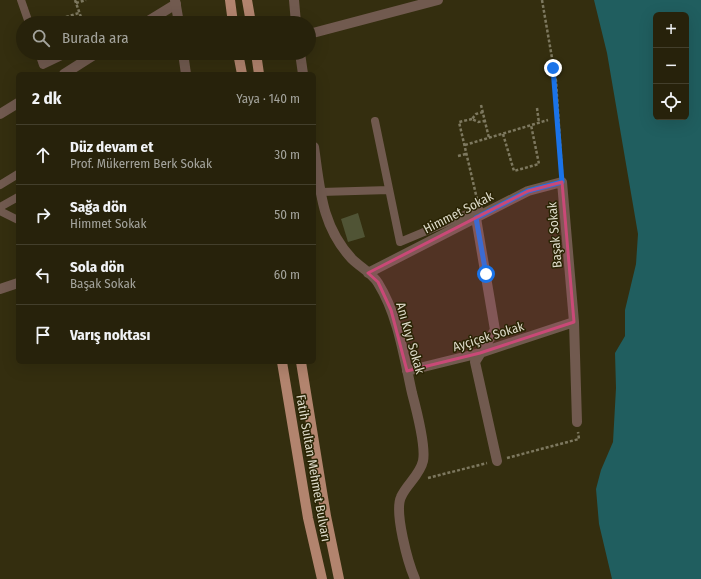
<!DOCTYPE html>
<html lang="tr">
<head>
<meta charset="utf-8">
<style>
	body { margin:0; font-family:"Fira Sans Condensed",sans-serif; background:#2f2a14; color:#f1f3f6 }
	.controls { position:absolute; right:12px; top:12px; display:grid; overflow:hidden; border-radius:6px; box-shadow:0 4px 16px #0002 }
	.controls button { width:36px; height:36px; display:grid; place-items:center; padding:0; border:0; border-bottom:1px solid #433f2c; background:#27220b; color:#f1f3f6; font:20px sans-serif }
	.stop { position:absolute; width:12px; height:12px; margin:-9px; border:3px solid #1a73e8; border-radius:50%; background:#fff }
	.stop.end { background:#1a73e8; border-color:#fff; box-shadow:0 1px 4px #0008 }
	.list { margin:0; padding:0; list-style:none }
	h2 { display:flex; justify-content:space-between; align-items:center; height:52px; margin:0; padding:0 16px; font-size:17px }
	h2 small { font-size:13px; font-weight:400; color:#a4a49d }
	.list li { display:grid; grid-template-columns:26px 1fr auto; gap:12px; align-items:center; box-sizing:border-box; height:60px; padding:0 16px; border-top:1px solid #433f2c }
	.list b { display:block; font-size:15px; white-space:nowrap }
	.list p { margin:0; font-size:13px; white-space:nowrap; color:#a4a49d }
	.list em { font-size:13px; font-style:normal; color:#a4a49d }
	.icon { flex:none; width:22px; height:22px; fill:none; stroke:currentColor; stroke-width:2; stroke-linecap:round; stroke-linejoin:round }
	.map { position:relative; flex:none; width:701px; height:579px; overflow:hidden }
	.search { position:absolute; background:#27220b; box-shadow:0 4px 16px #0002; left:16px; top:16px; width:300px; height:44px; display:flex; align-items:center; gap:10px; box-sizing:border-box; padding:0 14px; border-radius:22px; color:#a4a49d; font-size:15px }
	.panel { position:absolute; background:#27220b; box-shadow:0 4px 16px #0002; left:16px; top:72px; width:300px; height:292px; border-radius:6px }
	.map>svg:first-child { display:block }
</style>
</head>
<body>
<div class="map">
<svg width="701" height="579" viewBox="0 0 701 579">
	<rect width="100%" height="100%" fill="#342e0f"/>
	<!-- green -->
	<path fill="#505435" d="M 358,213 L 365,237 L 348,242 L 341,219 Z"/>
	<!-- water -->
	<path fill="#205e5f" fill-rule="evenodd" d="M 594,0 L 701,0 L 701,579 L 612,579 L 599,524 L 596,489 L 601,470 L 613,442 L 616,388 L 615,353 L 625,336 L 625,310 L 636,264 L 638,234 L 607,53 ZM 656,15 L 686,15 L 686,117 L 656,117 Z"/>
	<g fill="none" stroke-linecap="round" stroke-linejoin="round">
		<!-- path -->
		<path stroke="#7d785f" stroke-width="2.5" stroke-dasharray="3 2" stroke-linecap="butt" d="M 75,0 L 83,23
			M 542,0 L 556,81 L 562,172
			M 76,3 L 86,0
			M 66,17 L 79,13
			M 481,105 L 489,138
			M 537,108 L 539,123
			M 483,112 L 476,114 L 472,119 L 478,122 L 485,121
			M 472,119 L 459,122 L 477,199
			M 503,134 L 514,171 L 539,164 L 531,125
			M 465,145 L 548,120
			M 458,156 L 466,154
			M 507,458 L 579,439 L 578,432
			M 428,478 L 487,463"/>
		<!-- service -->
		<path stroke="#715a4f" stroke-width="8" d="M 21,0 L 29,23
			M 39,53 L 43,65 L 68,53
			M 375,121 L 400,242 L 479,209
			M 0,185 L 18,174
			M 321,192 L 389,190
			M 0,207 L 18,197
			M 0,211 L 18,220"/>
		<!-- minor -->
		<path stroke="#715a4f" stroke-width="10" d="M 294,0 L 296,23
			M 145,23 L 176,4
			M 309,34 L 438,0
			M 300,53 L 303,74
			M 64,74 L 97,53
			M 0,114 L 18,103
			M 314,147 C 320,188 321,226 352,259 C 360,267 372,273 378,283 C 398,315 404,357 412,393 C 416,408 426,447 423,461 C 420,475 406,485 401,497 C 394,512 408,563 415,579
			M 476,218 L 495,330 L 475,362 L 497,461
			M 368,273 L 528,191 L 562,182 L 574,322 L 577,422
			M 0,289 L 18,283
			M 407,371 L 480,353 L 574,322"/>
		<!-- tertiary -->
		<path stroke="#715a4f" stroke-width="10" d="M 175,0 L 179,23
			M 183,53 L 186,74"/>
		<!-- primary -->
		<path stroke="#b2846e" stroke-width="10" d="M 230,0 L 233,23
			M 247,0 L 251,23
			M 238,53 L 242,74
			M 256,53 L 259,74
			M 282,362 L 308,518 L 322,579
			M 301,362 L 326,516 L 339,579"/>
	</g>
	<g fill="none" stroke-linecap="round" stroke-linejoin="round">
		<!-- route -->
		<path stroke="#1a73e8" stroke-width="5" d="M 486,274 L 476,218 L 528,191 L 562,182 L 553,68"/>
	</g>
	<!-- marked area -->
	<path fill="#c94977" fill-opacity="0.2" stroke="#c94977" stroke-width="3" stroke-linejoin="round" d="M 562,182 L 574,322 L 480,353 L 407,371 L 391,310 L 378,282 L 368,273 L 528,191 Z"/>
	<g text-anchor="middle" stroke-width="3" stroke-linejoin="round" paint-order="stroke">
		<!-- street labels -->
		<g font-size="13" fill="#dedbca" stroke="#2a2404">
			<text transform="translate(458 212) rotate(-27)" y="5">Himmet Sokak</text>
			<text transform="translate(554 235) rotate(-95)" y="5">Başak Sokak</text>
			<text transform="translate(488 336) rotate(-17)" y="5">Ayçiçek Sokak</text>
			<text transform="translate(411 338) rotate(74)" y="5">Anı Kıyı Sokak</text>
			<text transform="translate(314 468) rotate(80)" y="5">Fatih Sultan Mehmet Bulvarı</text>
		</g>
	</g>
</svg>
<div class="controls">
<button>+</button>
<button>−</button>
<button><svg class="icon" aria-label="locate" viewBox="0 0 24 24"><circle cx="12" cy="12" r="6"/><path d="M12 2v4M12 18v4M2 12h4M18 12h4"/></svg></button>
</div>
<div class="stop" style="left:486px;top:274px"></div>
<div class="stop end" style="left:553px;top:68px"></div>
<div class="search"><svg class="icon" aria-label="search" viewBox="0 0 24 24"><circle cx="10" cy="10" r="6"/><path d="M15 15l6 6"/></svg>Burada ara</div>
<section class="panel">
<h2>2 dk<small>Yaya · 140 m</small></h2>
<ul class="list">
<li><svg class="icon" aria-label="ahead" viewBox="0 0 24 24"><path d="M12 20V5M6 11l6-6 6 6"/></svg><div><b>Düz devam et</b><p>Prof. Mükerrem Berk Sokak</p></div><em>30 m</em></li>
<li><svg class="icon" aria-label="right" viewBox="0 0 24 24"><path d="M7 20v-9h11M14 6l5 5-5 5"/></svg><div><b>Sağa dön</b><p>Himmet Sokak</p></div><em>50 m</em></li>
<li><svg class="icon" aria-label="left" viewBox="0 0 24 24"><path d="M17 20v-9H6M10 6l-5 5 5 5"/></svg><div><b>Sola dön</b><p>Başak Sokak</p></div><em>60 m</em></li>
<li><svg class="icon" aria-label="arrive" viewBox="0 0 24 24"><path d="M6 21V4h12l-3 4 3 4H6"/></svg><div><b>Varış noktası</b></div></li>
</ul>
</section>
</div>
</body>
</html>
